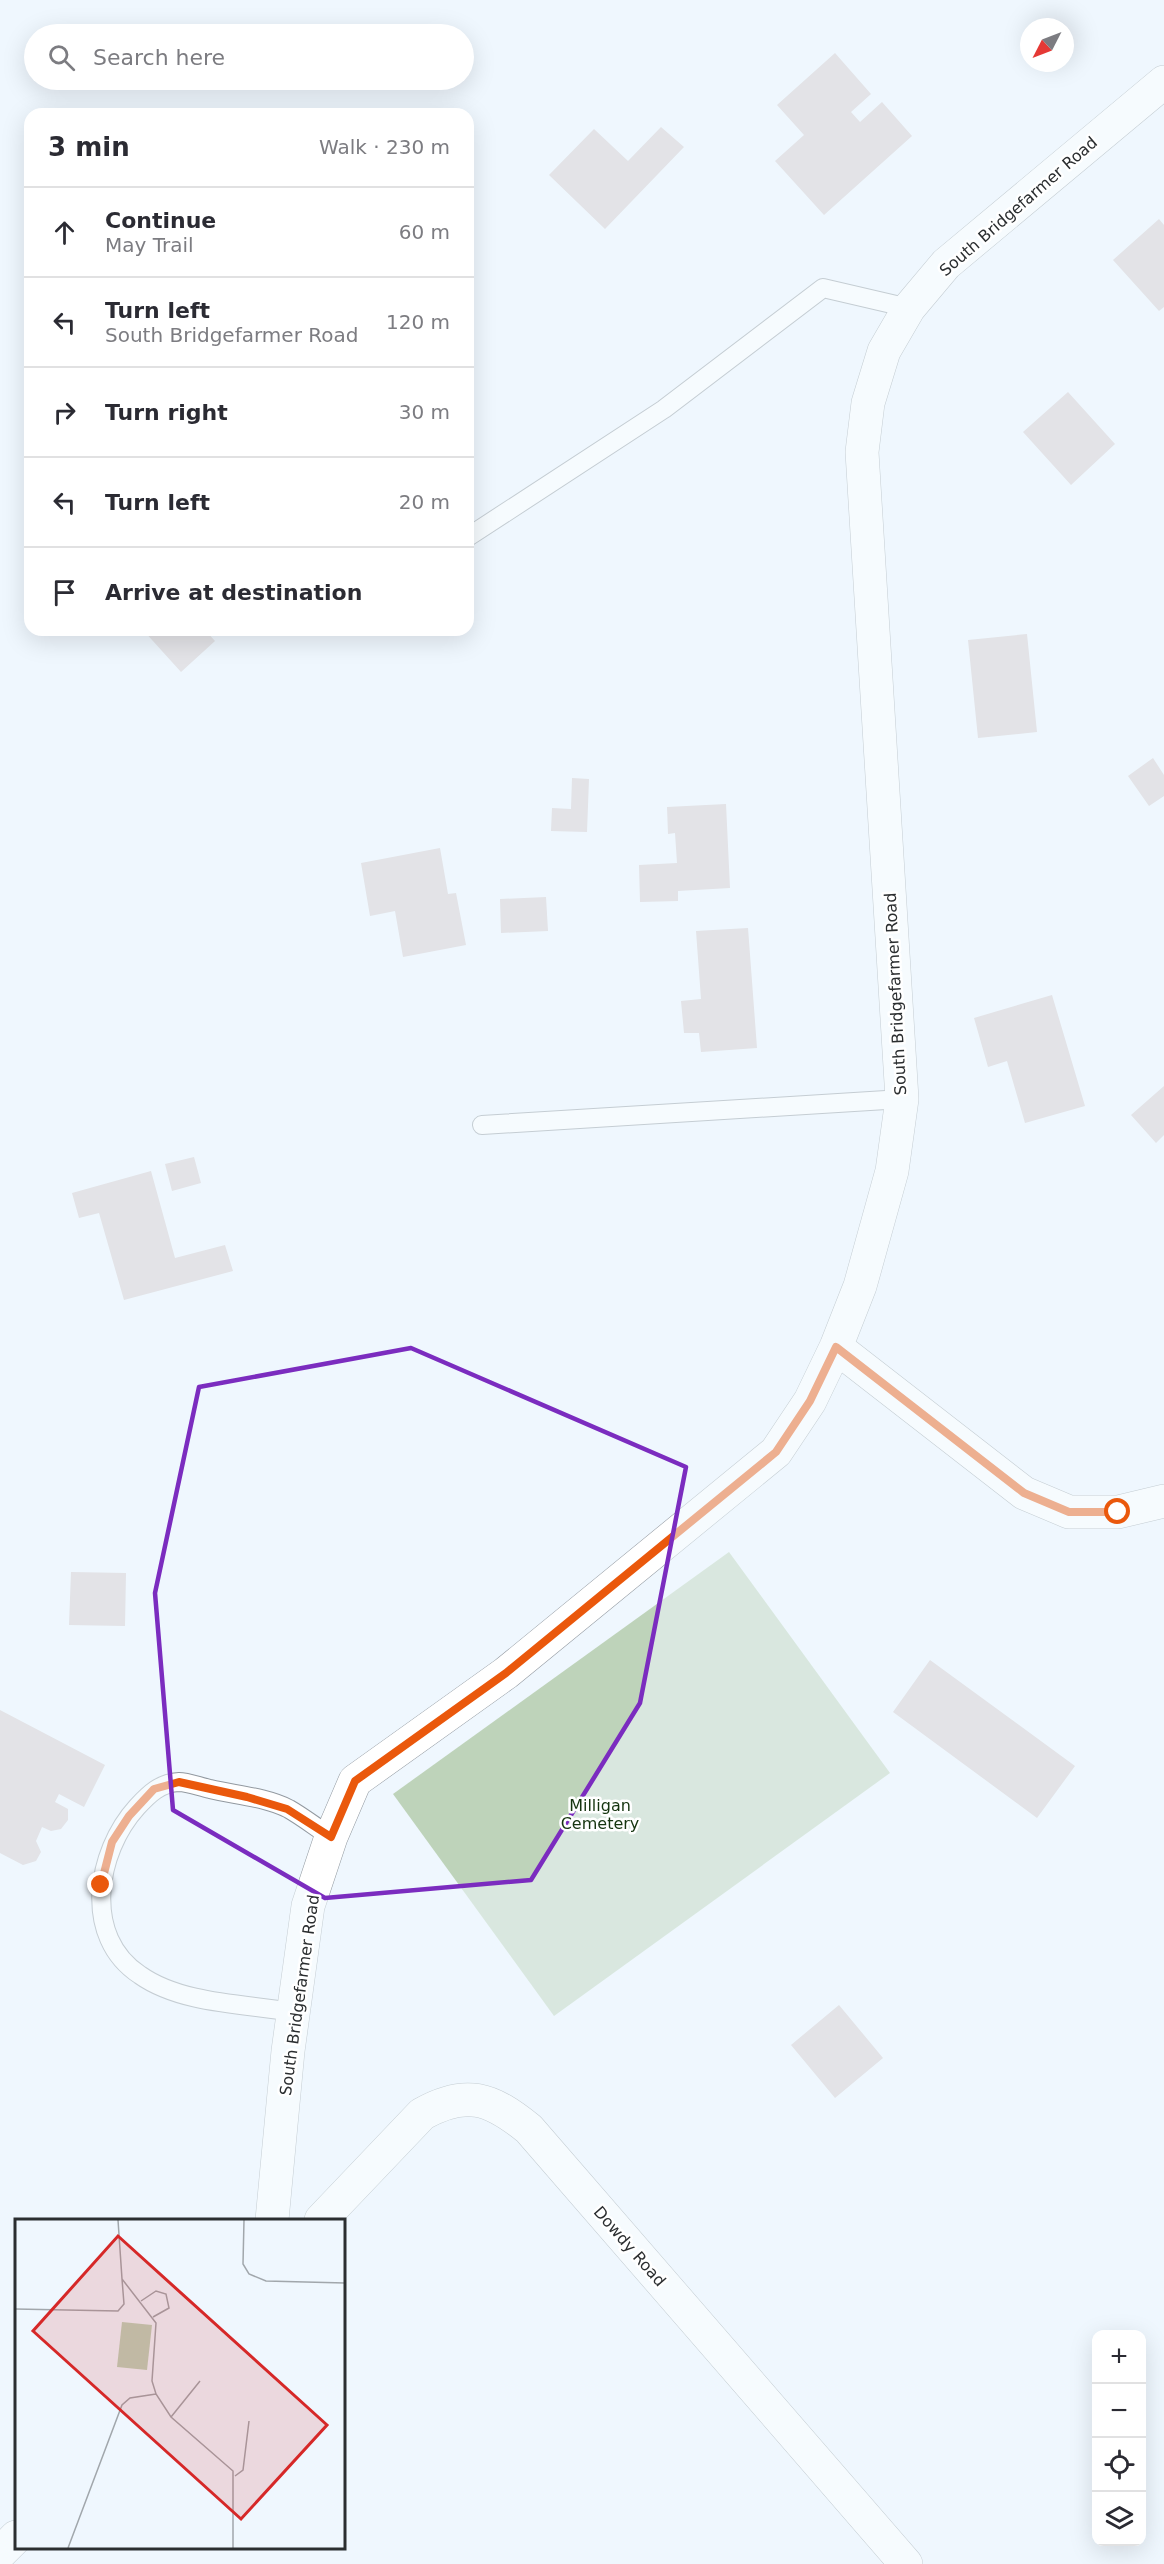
<!DOCTYPE html>
<html lang="en">
<head>
<meta charset="utf-8">
<style>
	body { margin:0; font-family:"DejaVu Sans",sans-serif; background:#f7f7f7; color:#2b2b33 }
	.controls { position:absolute; right:18px; bottom:18px; display:grid; overflow:hidden; border-radius:12px; box-shadow:0 6px 24px #0002 }
	.controls button { width:54px; height:54px; display:grid; place-items:center; padding:0; border:0; border-bottom:2px solid #e1e1e2; background:#fff; color:#2b2b33; font:30px sans-serif }
	.compass { position:absolute; left:1020px; top:18px; width:54px; height:54px; border-radius:50%; background:#fff; box-shadow:0 6px 24px #0002; rotate:228deg }
	.stop { position:absolute; width:18px; height:18px; margin:-14px; border:4px solid #ea580c; border-radius:50%; background:#fff }
	.stop.end { background:#ea580c; border-color:#fff; box-shadow:0 2px 6px #0008 }
	.list { margin:0; padding:0; list-style:none }
	h2 { display:flex; justify-content:space-between; align-items:center; height:78px; margin:0; padding:0 24px; font-size:26px }
	h2 small { font-size:20px; font-weight:400; color:#7c7c81 }
	.list li { display:grid; grid-template-columns:39px 1fr auto; gap:18px; align-items:center; box-sizing:border-box; height:90px; padding:0 24px; border-top:2px solid #e1e1e2 }
	.list b { display:block; font-size:22px; white-space:nowrap }
	.list p { margin:0; font-size:20px; white-space:nowrap; color:#7c7c81 }
	.list em { font-size:20px; font-style:normal; color:#7c7c81 }
	.icon { flex:none; width:33px; height:33px; fill:none; stroke:currentColor; stroke-width:2; stroke-linecap:round; stroke-linejoin:round }
	.map { position:relative; flex:none; width:1164px; height:2564px; overflow:hidden }
	.search { position:absolute; background:#fff; box-shadow:0 6px 24px #0002; left:24px; top:24px; width:450px; height:66px; display:flex; align-items:center; gap:15px; box-sizing:border-box; padding:0 21px; border-radius:33px; color:#7c7c81; font-size:22px }
	.panel { position:absolute; background:#fff; box-shadow:0 6px 24px #0002; left:24px; top:108px; width:450px; height:528px; border-radius:18px }
	.map>svg:first-child { display:block }
</style>
</head>
<body>
<div class="map">
<svg width="1164" height="2564" viewBox="0 0 1164 2564">
	<rect width="100%" height="100%" fill="#eff7fe"/>
	<!-- green -->
	<path fill="#bed3ba" d="M 729,1552 L 890,1773 L 554,2016 L 393,1794 Z"/>
	<!-- building -->
	<path fill="#d4c9cc" d="M 835,53 L 871,94 L 851,112 L 860,122 L 882,102 L 912,136 L 824,215 L 775,161 L 804,135 L 777,105 Z
		M 661,127 L 684,147 L 605,229 L 549,175 L 594,129 L 628,161 Z
		M 1159,219 L 1164,225 L 1164,307 L 1159,311 L 1113,260 Z
		M 1068,392 L 1115,444 L 1071,485 L 1023,432 Z
		M 143,630 L 205,630 L 215,641 L 181,672 Z
		M 1027,634 L 1037,732 L 978,738 L 968,640 Z
		M 1153,758 L 1164,775 L 1164,796 L 1149,806 L 1128,776 Z
		M 572,778 L 589,779 L 587,832 L 551,831 L 552,808 L 571,809 Z
		M 726,804 L 730,888 L 678,891 L 678,901 L 640,902 L 639,865 L 677,863 L 675,833 L 668,834 L 667,807 Z
		M 440,848 L 448,894 L 456,893 L 466,945 L 403,957 L 395,911 L 370,916 L 361,863 Z
		M 546,897 L 548,931 L 501,933 L 500,899 Z
		M 748,928 L 757,1048 L 701,1052 L 699,1033 L 684,1033 L 681,1001 L 701,999 L 696,931 Z
		M 1052,995 L 1085,1106 L 1025,1123 L 1007,1061 L 988,1067 L 974,1018 Z
		M 1164,1086 L 1164,1135 L 1156,1143 L 1131,1115 Z
		M 194,1157 L 201,1183 L 172,1191 L 165,1164 Z
		M 151,1171 L 175,1258 L 225,1245 L 233,1271 L 124,1300 L 99,1213 L 79,1218 L 72,1193 Z
		M 71,1572 L 126,1573 L 125,1626 L 69,1625 Z
		M 930,1660 L 1075,1766 L 1037,1818 L 893,1712 Z
		M 0,1710 L 105,1765 L 84,1807 L 59,1794 L 55,1802 L 68,1809 L 68,1820 L 61,1829 L 51,1831 L 42,1827 L 36,1841 L 41,1852 L 36,1861 L 23,1865 L 0,1853 Z
		M 839,2005 L 883,2058 L 835,2098 L 791,2045 Z"/>
	<g fill="none" stroke-linecap="round" stroke-linejoin="round">
		<defs>
			<path id="lane" d="M 468,537 L 664,409 L 823,288 L 909,308
				M 482,1125 L 902,1099
				M 293,2012 C 245,2004 181,2004 140,1975 C 82,1937 96,1852 137,1807 C 149,1794 160,1783 179,1782 C 188,1782 200,1787 210,1789 C 235,1795 266,1797 289,1809 C 303,1817 317,1828 331,1837"/>
			<path id="street" d="M 836,1347 L 1024,1493 L 1069,1512 L 1118,1512 L 1164,1501
				M 272,2220 L 288,2051 L 308,1906 L 331,1837 L 355,1781 L 506,1673 L 776,1452 L 810,1401 L 836,1347 L 860,1286 L 892,1171 L 902,1099 L 862,452 L 868,403 L 884,351 L 909,308 L 946,264 L 1164,82
				M 321,2220 L 422,2114 C 466,2089 491,2098 529,2129 L 906,2564
				M 0,2553 L 16,2537"/>
		</defs>
		<!-- lane casing -->
		<use href="#lane" stroke="#9299a0" stroke-width="20"/>
		<!-- street casing -->
		<use href="#street" stroke="#9299a0" stroke-width="34"/>
		<!-- lane -->
		<use href="#lane" stroke="#fff" stroke-width="18"/>
		<!-- street -->
		<use href="#street" stroke="#fff" stroke-width="33"/>
	</g>
	<g fill="none" stroke-linecap="round" stroke-linejoin="round">
		<!-- route -->
		<path stroke="#ea580c" stroke-width="8" d="M 101,1885 L 112,1842 L 129,1816 L 154,1789 L 179,1782 L 247,1797 L 287,1809 L 331,1837 L 355,1781 L 506,1673 L 776,1452 L 810,1401 L 836,1347 L 1024,1493 L 1069,1512 L 1118,1512"/>
	</g>
	<!-- marked area -->
	<path d="M0 0H1164V2564H0ZM 411,1348 L 686,1467 L 640,1703 L 531,1880 L 325,1898 L 173,1810 L 155,1593 L 199,1387 Z" fill="#eff7fe" fill-opacity=".55" fill-rule="evenodd"/>
	<path fill="none" stroke="#7b2cbf" stroke-width="4.5" stroke-linejoin="round" d="M 411,1348 L 686,1467 L 640,1703 L 531,1880 L 325,1898 L 173,1810 L 155,1593 L 199,1387 Z"/>
	<g text-anchor="middle" stroke-width="5" stroke-linejoin="round" paint-order="stroke">
		<!-- street labels -->
		<g font-size="16" fill="#2b2e30" stroke="#fff">
			<text transform="translate(1018 206) rotate(-41)" y="6">South Bridgefarmer Road</text>
			<text transform="translate(895 994) rotate(-93)" y="6">South Bridgefarmer Road</text>
			<text transform="translate(299 1995) rotate(-82)" y="6">South Bridgefarmer Road</text>
			<text transform="translate(630 2246) rotate(49)" y="6">Dowdy Road</text>
		</g>
		<!-- park labels -->
		<g font-size="16" fill="#15340f" stroke="#fff">
			<text x="600" y="1811">Milligan<tspan x="600" dy="18">Cemetery</tspan></text>
		</g>
	</g>
	<!-- overview -->
	<g transform="translate(15 2219)">
		<rect width="330" height="330" fill="#eff7fe"/>
		<path d="M 107,103 L 137,106 L 132,151 L 102,148 Z" fill="#bed3ba"/>
		<path fill="none" stroke="#a1a7ac" stroke-width="1.5" d="M 103,1 L 107,60 L 141,104 L 137,162 L 141,175 L 156,198 L 218,252 L 218,329M 229,1 L 228,45 L 234,55 L 251,62 L 330,64M 126,82 L 141,72 L 151,75 L 154,89 L 138,98M 0,90 L 103,92 L 109,85 L 107,60M 156,198 L 185,162M 220,257 L 228,251 L 234,202M 53,329 L 107,186 L 115,179 L 141,175"/>
		<path fill="#d62828" fill-opacity="0.15" stroke="#d62828" stroke-width="3" d="M 103,17 L 312,206 L 226,300 L 18,112 Z"/>
		<rect width="330" height="330" fill="none" stroke="#2b2e30" stroke-width="3"/>
	</g>
</svg>
<div class="controls">
<button>+</button>
<button>−</button>
<button><svg class="icon" aria-label="locate" viewBox="0 0 24 24"><circle cx="12" cy="12" r="6"/><path d="M12 2v4M12 18v4M2 12h4M18 12h4"/></svg></button>
<button><svg class="icon" aria-label="layers" viewBox="0 0 24 24"><path d="M12 4l9 5-9 5-9-5zM3 14l9 5 9-5"/></svg></button>
</div>
<svg class="compass" viewBox="-18 -18 36 36"><path d="M0-13l5 13h-10z" fill="#e53935"/><path d="M0 13l5-13h-10z" fill="#7c7c81"/></svg>
<div class="stop" style="left:1118px;top:1512px"></div>
<div class="stop end" style="left:101px;top:1885px"></div>
<div class="search"><svg class="icon" aria-label="search" viewBox="0 0 24 24"><circle cx="10" cy="10" r="6"/><path d="M15 15l6 6"/></svg>Search here</div>
<section class="panel">
<h2>3 min<small>Walk · 230 m</small></h2>
<ul class="list">
<li><svg class="icon" aria-label="ahead" viewBox="0 0 24 24"><path d="M12 20V5M6 11l6-6 6 6"/></svg><div><b>Continue</b><p>May Trail</p></div><em>60 m</em></li>
<li><svg class="icon" aria-label="left" viewBox="0 0 24 24"><path d="M17 20v-9H6M10 6l-5 5 5 5"/></svg><div><b>Turn left</b><p>South Bridgefarmer Road</p></div><em>120 m</em></li>
<li><svg class="icon" aria-label="right" viewBox="0 0 24 24"><path d="M7 20v-9h11M14 6l5 5-5 5"/></svg><div><b>Turn right</b></div><em>30 m</em></li>
<li><svg class="icon" aria-label="left" viewBox="0 0 24 24"><path d="M17 20v-9H6M10 6l-5 5 5 5"/></svg><div><b>Turn left</b></div><em>20 m</em></li>
<li><svg class="icon" aria-label="arrive" viewBox="0 0 24 24"><path d="M6 21V4h12l-3 4 3 4H6"/></svg><div><b>Arrive at destination</b></div></li>
</ul>
</section>
</div>
</body>
</html>
